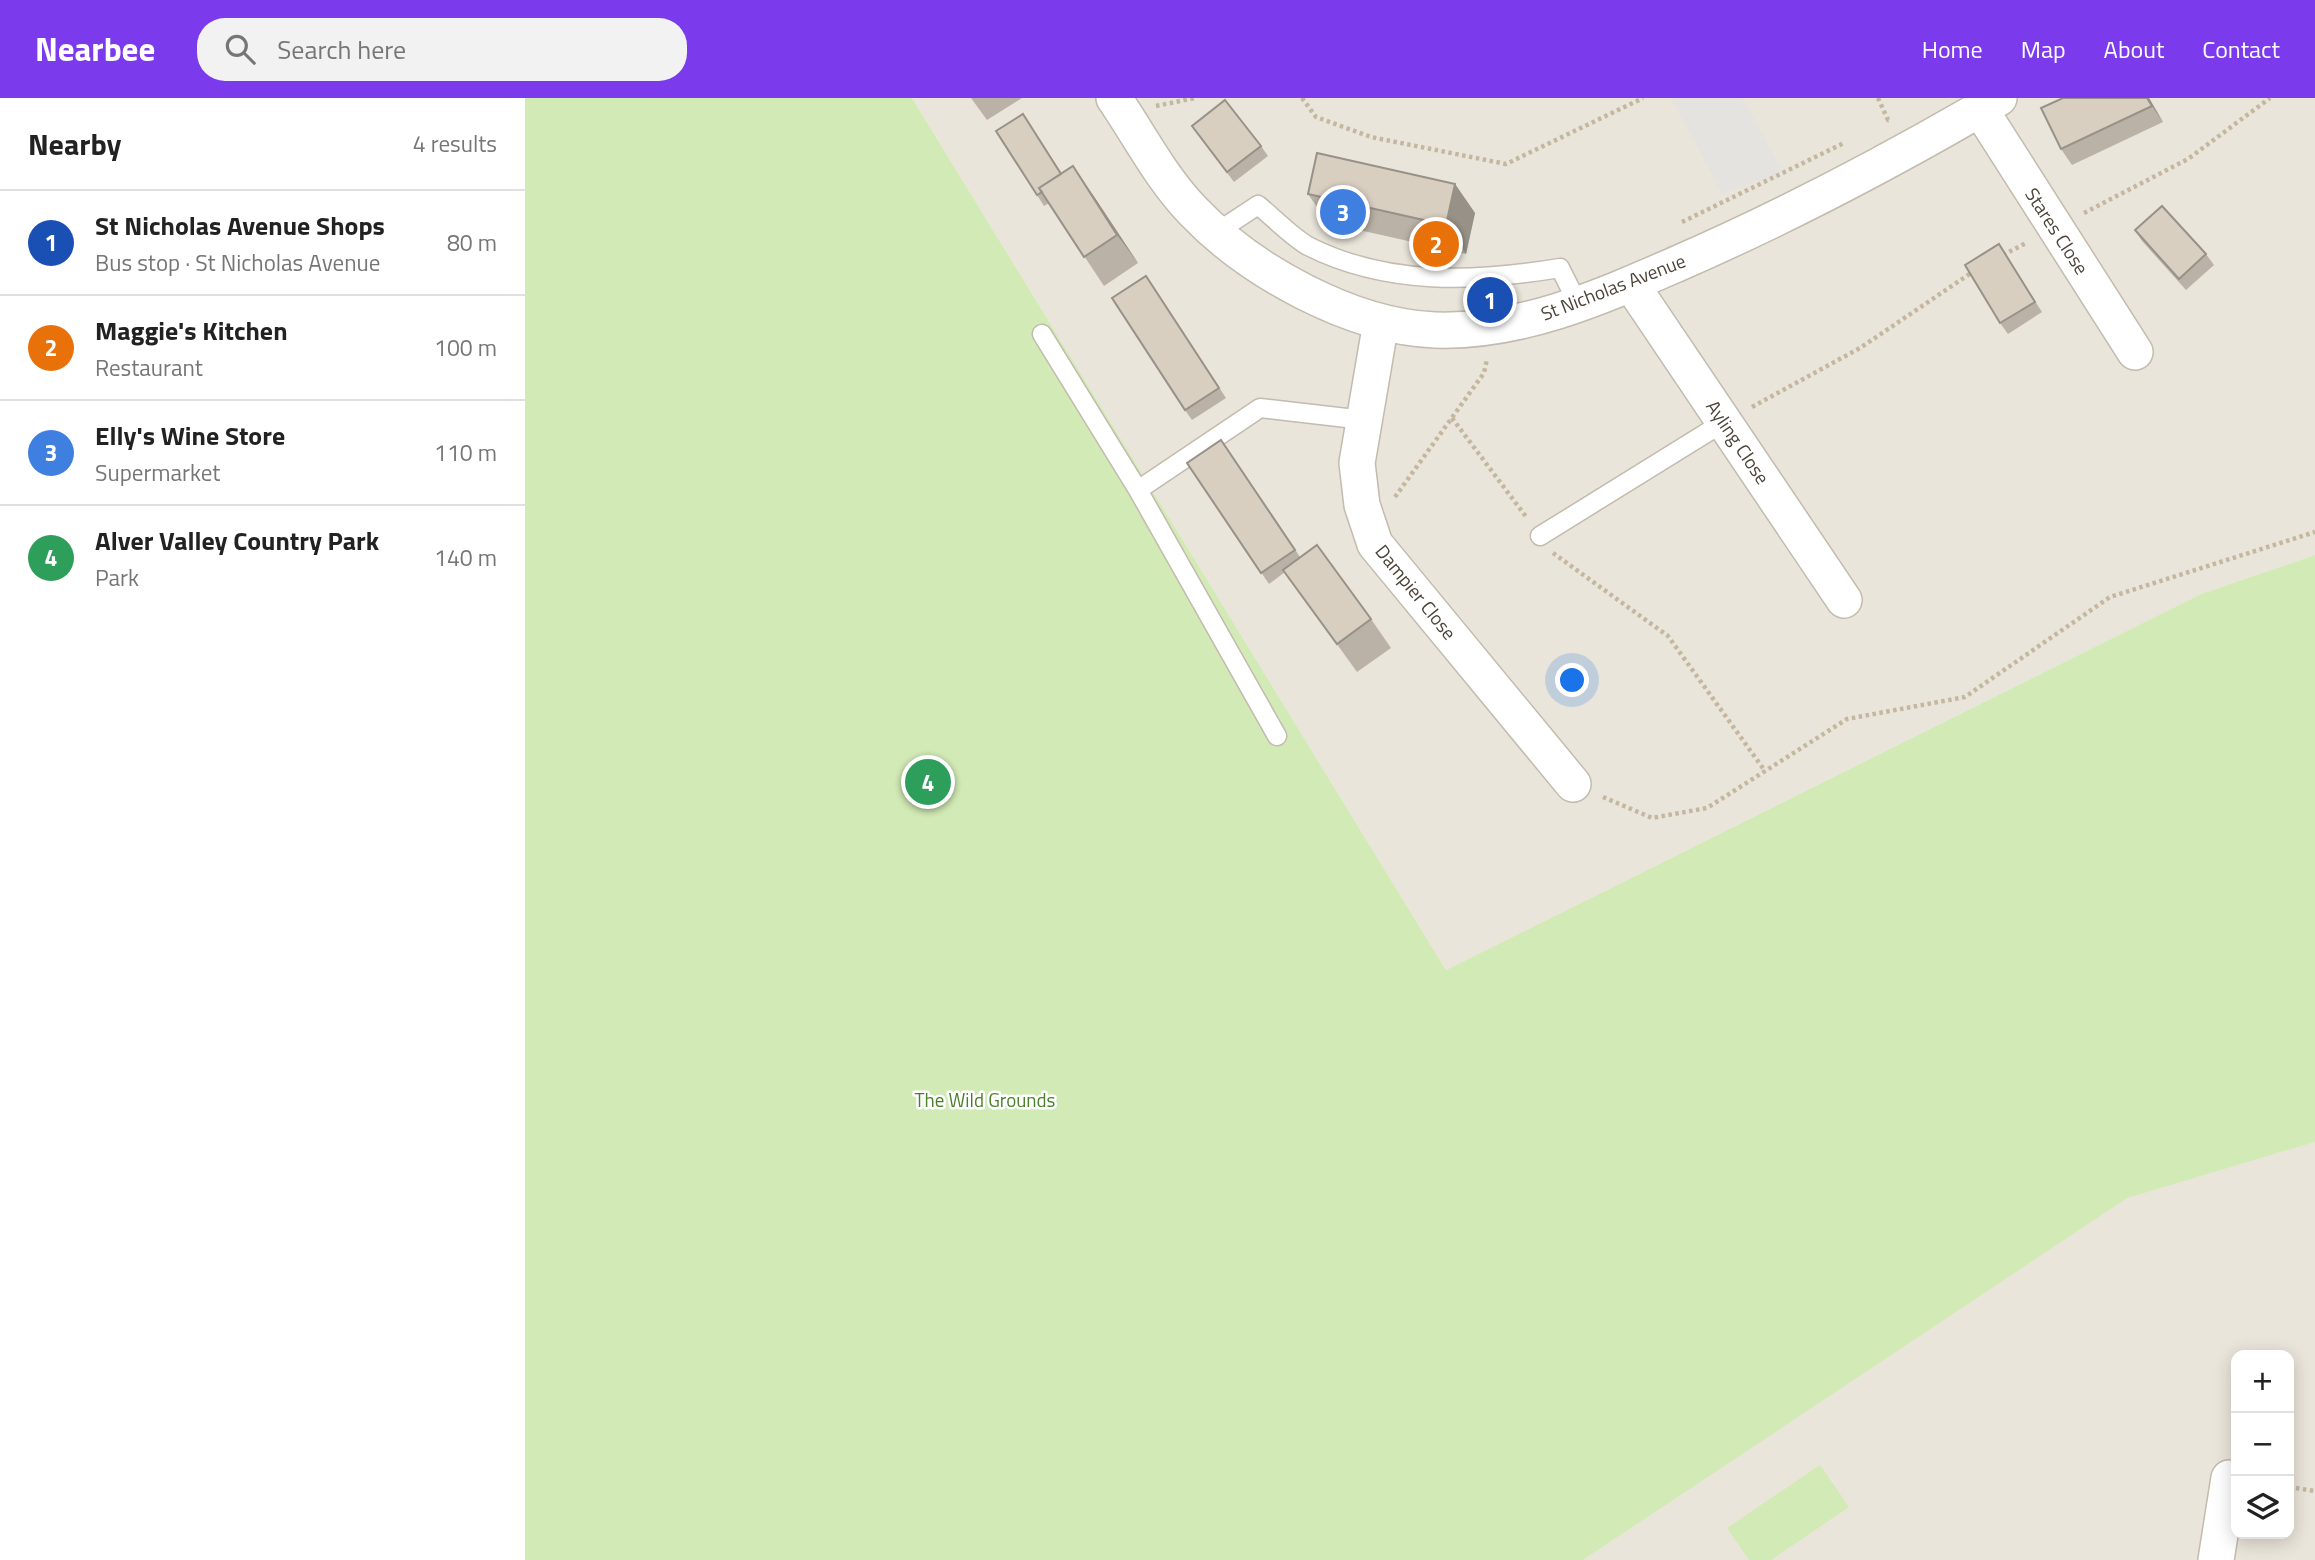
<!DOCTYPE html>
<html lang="en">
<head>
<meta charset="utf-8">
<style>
	body { margin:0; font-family:"Titillium Web",sans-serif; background:#f2f2f2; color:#222 }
	.controls { position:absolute; right:21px; bottom:21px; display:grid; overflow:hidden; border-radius:14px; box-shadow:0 4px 18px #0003 }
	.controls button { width:63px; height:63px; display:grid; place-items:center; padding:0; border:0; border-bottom:2px solid #e0e0e0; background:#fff; color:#222; font:35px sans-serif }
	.you { position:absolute; left:1048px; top:583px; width:24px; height:24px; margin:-18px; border:5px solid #fff; border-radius:50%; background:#1a73e8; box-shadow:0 0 0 10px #1a73e833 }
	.badge { display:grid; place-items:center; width:46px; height:46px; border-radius:50%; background:#7c3aed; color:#fff; font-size:23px; font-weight:700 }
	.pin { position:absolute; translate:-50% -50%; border:4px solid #fff; box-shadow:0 2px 7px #0006 }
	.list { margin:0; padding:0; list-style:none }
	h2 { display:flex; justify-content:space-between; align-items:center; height:91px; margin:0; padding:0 28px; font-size:30px }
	h2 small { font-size:23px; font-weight:400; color:#767676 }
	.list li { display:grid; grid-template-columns:46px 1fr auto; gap:21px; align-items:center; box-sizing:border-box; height:105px; padding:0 28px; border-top:2px solid #e0e0e0 }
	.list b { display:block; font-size:26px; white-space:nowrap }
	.list p { margin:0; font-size:23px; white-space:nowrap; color:#767676 }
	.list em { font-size:23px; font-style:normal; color:#767676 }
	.icon { flex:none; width:38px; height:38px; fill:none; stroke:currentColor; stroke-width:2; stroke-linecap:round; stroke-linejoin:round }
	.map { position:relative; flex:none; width:1790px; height:1462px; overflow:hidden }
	header { display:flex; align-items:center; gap:42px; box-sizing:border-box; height:98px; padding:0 35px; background:#7c3aed; color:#fff }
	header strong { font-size:33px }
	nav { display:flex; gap:38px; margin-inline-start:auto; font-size:24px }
	.search { width:490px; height:63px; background:#f2f2f2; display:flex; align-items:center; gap:18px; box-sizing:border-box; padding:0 24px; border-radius:28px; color:#767676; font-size:26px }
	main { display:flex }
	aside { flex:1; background:#fff }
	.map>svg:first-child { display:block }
</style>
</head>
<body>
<header>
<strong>Nearbee</strong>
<div class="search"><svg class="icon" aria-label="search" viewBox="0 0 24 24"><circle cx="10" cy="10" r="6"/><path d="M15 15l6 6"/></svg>Search here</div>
<nav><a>Home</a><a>Map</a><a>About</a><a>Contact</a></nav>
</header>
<main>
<aside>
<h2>Nearby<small>4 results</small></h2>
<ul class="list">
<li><span class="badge" style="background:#1a4fb4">1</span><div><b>St Nicholas Avenue Shops</b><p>Bus stop · St Nicholas Avenue</p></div><em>80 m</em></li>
<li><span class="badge" style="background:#e8710a">2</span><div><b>Maggie's Kitchen</b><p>Restaurant</p></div><em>100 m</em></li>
<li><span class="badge" style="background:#3f7fe0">3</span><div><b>Elly's Wine Store</b><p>Supermarket</p></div><em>110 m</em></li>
<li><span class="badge" style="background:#2e9e5b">4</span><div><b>Alver Valley Country Park</b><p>Park</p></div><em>140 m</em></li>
</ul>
</aside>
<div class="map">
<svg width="1790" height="1462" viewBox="0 0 1790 1462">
	<rect width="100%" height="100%" fill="#f6f3ec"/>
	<!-- residential -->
	<path fill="#eae5da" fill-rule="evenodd" d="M 387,0 L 1790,0 L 1790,457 L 1676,496 L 921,872 Z
		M 1790,1044 L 1790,1462 L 1058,1462 L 1602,1099 ZM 1711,1257 L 1764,1257 L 1764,1436 L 1711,1436 Z"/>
	<!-- green -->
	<path fill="#d2eab5" d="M 0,0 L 387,0 L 921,872 L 1676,496 L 1790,457 L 1790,1044 L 1602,1100 L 1058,1462 L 0,1462 Z
		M 1295,1367 L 1324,1409 L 1246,1462 L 1224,1462 L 1202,1430 Z"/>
	<!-- parking -->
	<path fill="#e5e3e0" d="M 1146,0 L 1218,0 L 1258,74 L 1197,96 Z"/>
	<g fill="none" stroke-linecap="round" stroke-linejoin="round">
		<defs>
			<path id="service" d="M 692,134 L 733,107 C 749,120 766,138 783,148 C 862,188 950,184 1035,170 L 1053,206
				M 517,236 L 613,392 L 752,638
				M 613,392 L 735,310 L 839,322
				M 1015,438 L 1199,324"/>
			<path id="minor" d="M 589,0 C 615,38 636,80 668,113 C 725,173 827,229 910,232 C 996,235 1076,199 1154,165 C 1264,117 1370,61 1474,0
				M 1455,11 L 1610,254
				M 1106,186 L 1319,502
				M 856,224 L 832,365 L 837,407 L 850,446 L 1048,686
				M 1691,1462 L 1704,1380 L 1711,1381"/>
		</defs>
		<!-- service casing -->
		<use href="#service" stroke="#c2bbae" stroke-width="21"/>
		<!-- minor casing -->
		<use href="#minor" stroke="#c2bbae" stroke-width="38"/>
		<!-- path -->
		<path stroke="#c4b79f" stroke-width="4.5" stroke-dasharray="3.5 3.5" stroke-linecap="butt" d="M 777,0 L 791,19 L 846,39 L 981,66 L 1118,0
			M 1353,0 L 1363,22 L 1366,21
			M 631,8 L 670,0
			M 1559,115 L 1663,61 L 1745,0
			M 1157,124 L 1319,45
			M 1478,157 L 1501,145
			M 1227,309 L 1335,250 L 1449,173
			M 927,320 L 1002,420
			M 870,399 L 959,275 L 962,261
			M 1028,455 L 1143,538 L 1240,673
			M 1078,699 L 1127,720 L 1182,710 L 1322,621 L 1440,599 L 1585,499 L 1790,434
			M 1764,1389 L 1790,1393"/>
		<!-- service -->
		<use href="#service" stroke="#fff" stroke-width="18"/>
		<!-- minor -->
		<use href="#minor" stroke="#fff" stroke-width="35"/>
	</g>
	<!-- wall -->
	<path fill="#bab2a6" d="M 446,0 L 497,0 L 462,22 Z
		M 1624,0 L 1638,24 L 1547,67 L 1536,51 Z
		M 498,16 L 536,75 L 568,97 L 613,165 L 579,188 L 524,105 L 519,108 L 512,97 Z
		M 667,28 L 736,48 L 743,58 L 709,84 Z
		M 930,86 L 950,115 L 941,156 L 803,125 L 783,96 Z
		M 1610,132 L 1681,156 L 1689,167 L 1661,192 L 1617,143 Z
		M 1474,146 L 1517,214 L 1483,236 L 1475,225 Z
		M 628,189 L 701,300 L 667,322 L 660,312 Z
		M 696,342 L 775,459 L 846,521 L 866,550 L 832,574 L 760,474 L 744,486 L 662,365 Z"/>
	<!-- shaded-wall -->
	<path fill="#979187" d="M 1622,0 L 1624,0 L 1638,24 L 1627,8 Z
		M 548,68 L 568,97 L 613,165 L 592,137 Z
		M 930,86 L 950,115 L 941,156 L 921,127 Z"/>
	<!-- building -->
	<path fill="#d8cfc1" stroke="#979187" stroke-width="2" d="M 1538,0 L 1622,0 L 1627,8 L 1536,51 L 1516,10 Z
		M 700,2 L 736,48 L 702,74 L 667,28 Z
		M 498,16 L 536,76 L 514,90 L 517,94 L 512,97 L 471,33 Z
		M 792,55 L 930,86 L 921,127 L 783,96 Z
		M 548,68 L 592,137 L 559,159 L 514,90 Z
		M 1637,108 L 1681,156 L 1654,181 L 1610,132 Z
		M 1474,146 L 1510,204 L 1475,225 L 1440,167 Z
		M 621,178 L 694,290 L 660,312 L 587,200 Z
		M 696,342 L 770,452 L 736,475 L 662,365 Z
		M 792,447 L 846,521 L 812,546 L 758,472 Z"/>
	<g text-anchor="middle" stroke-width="5" stroke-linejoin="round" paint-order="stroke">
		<!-- street labels -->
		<g font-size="19" fill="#4b4439" stroke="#fff">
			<text transform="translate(1532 133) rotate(57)" y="7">Stares Close</text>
			<text transform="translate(1088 189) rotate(-21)" y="7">St Nicholas Avenue</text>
			<text transform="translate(1213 344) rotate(56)" y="7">Ayling Close</text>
			<text transform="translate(891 494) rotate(51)" y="7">Dampier Close</text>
		</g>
		<!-- park labels -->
		<g font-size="19" fill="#4a7f2a" stroke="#fff">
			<text x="460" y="1009">The Wild Grounds</text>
		</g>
	</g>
</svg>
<div class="controls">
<button>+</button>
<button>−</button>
<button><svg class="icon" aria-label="layers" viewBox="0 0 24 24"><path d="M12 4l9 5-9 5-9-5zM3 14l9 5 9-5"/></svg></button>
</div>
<div class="you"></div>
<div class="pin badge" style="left:965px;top:202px;background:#1a4fb4">1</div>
<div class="pin badge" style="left:911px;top:146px;background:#e8710a">2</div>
<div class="pin badge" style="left:818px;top:114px;background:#3f7fe0">3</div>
<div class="pin badge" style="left:403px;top:684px;background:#2e9e5b">4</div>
</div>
</main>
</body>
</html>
